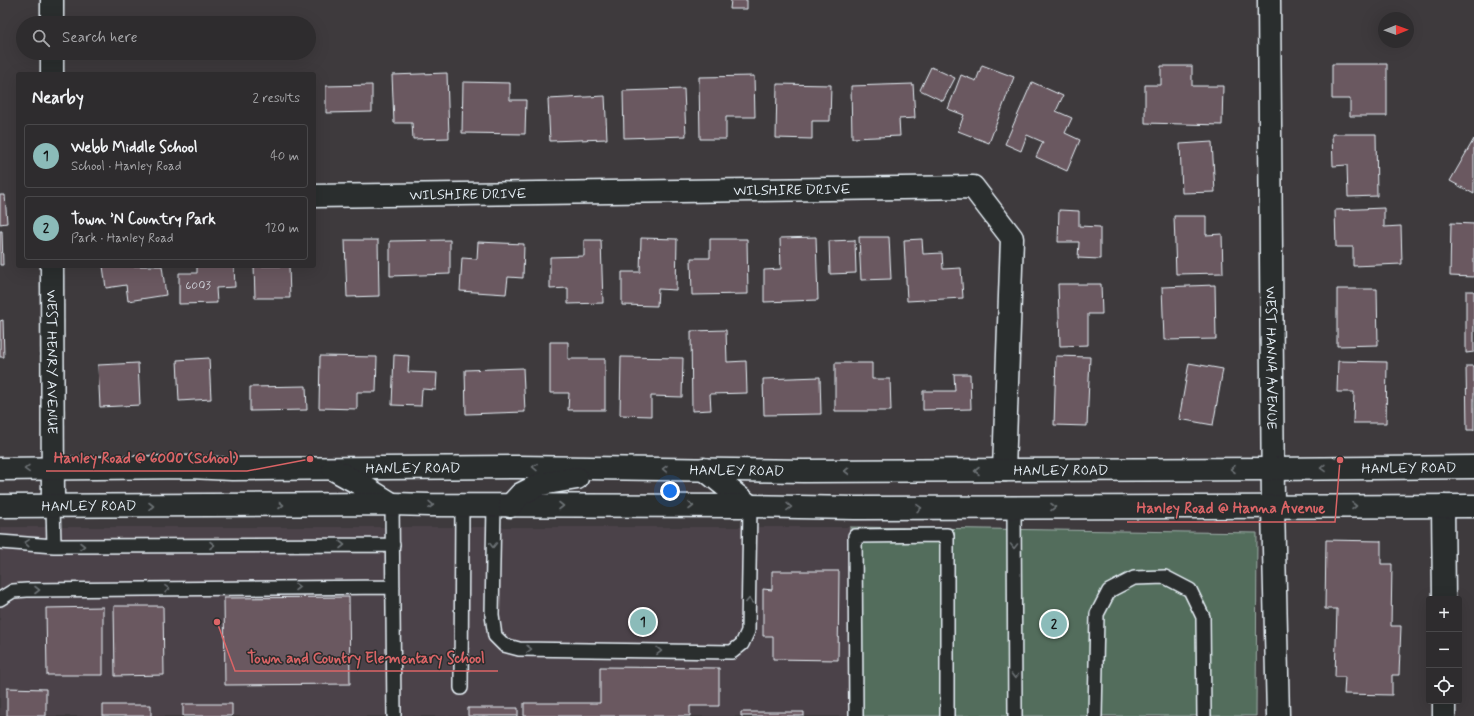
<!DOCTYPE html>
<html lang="en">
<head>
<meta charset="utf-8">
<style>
	body { margin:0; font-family:Mynerve,sans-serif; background:#363436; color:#f1f3f6 }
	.controls { position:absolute; right:12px; bottom:12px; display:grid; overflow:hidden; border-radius:4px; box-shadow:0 4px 16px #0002 }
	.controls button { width:36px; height:36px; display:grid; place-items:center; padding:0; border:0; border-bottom:1px solid #49484a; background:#2e2c2e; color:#f1f3f6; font:20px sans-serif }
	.compass { position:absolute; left:1378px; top:12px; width:36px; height:36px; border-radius:50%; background:#2e2c2e; box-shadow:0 4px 16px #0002; rotate:89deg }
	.you { position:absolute; left:670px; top:491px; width:14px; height:14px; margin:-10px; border:3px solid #fff; border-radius:50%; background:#1a73e8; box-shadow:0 0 0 6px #1a73e833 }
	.badge { display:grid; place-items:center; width:26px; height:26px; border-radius:50%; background:#8bbbb9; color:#111; font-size:13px; font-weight:700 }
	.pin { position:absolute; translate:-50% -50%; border:2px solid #fff; box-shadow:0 1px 4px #0006 }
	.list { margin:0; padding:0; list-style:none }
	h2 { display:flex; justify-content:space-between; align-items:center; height:52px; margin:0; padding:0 16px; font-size:17px }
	h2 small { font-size:13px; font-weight:400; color:#a7a7aa }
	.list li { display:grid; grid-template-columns:26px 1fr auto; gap:12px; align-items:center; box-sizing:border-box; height:64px; margin:0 8px 8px; padding:0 8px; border:1px solid #49484a; border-radius:4px }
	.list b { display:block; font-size:15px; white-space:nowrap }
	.list p { margin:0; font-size:13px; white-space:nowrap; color:#a7a7aa }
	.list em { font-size:13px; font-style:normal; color:#a7a7aa }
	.icon { flex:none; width:22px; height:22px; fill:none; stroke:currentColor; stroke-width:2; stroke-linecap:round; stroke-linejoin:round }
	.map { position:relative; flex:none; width:1474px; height:716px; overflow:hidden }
	.search { position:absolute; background:#2e2c2e; box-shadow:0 4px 16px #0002; left:16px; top:16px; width:300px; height:44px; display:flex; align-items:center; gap:10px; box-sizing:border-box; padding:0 14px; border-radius:22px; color:#a7a7aa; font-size:15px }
	.panel { position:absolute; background:#2e2c2e; box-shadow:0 4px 16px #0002; left:16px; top:72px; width:300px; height:196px; border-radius:4px }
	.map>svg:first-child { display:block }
</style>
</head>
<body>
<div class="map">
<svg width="1474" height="716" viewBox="0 0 1474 716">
	<rect width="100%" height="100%" fill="#3e3a3d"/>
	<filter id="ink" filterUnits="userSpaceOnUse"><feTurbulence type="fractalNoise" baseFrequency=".025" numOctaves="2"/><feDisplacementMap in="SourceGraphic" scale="8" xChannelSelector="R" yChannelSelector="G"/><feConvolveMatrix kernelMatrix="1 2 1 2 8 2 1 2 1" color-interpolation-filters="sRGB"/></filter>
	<g filter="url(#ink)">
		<!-- built -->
		<path fill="#4c4348" d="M 0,527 L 850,527 L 853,716 L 0,716 Z"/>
		<!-- green -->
		<path fill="#536d5b" stroke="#9eafaa" d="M 850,527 L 1257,533 L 1256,716 L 853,716 Z"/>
		<!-- building -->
		<path fill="#6b5960" stroke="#e8f1f8" d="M 731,0 L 747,0 L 747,9 L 730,9 Z
			M 1332,64 L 1387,64 L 1387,116 L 1350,116 L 1350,99 L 1332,99 Z
			M 982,65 L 1014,77 L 989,143 L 958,131 L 964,115 L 948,109 L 961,75 L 976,81 Z
			M 1161,66 L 1192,66 L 1192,86 L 1223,86 L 1222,125 L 1145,123 L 1145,85 L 1161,85 Z
			M 931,67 L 955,78 L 943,101 L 920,90 Z
			M 447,73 L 449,138 L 413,139 L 412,123 L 394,123 L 392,75 Z
			M 754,76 L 755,117 L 726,117 L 726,139 L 700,139 L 699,77 Z
			M 463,82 L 510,83 L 510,100 L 526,100 L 525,134 L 462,133 Z
			M 1032,82 L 1063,96 L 1056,111 L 1072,118 L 1065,133 L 1080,140 L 1067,171 L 1036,157 L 1043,142 L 1027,135 L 1021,151 L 1005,144 Z
			M 777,84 L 831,85 L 830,121 L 812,121 L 812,139 L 776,138 Z
			M 913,84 L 915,118 L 899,119 L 900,136 L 852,138 L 851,86 Z
			M 372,85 L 372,112 L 326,113 L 326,86 Z
			M 684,89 L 686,136 L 624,138 L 623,91 Z
			M 605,96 L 607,139 L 550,141 L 548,99 Z
			M 1332,134 L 1376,134 L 1377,196 L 1348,197 L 1347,165 L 1333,166 Z
			M 1474,139 L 1474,194 L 1450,181 Z
			M 1212,142 L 1215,192 L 1182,193 L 1180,144 Z
			M 0,195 L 5,195 L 7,223 L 0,224 Z
			M 1384,208 L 1384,227 L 1401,226 L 1402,264 L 1353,266 L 1353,247 L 1336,247 L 1335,210 Z
			M 1059,210 L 1079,211 L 1079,226 L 1100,227 L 1100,259 L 1078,258 L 1079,242 L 1058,242 Z
			M 1174,216 L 1206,216 L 1206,235 L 1222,234 L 1223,273 L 1176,274 Z
			M 1451,223 L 1474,224 L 1474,277 L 1450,276 Z
			M 0,231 L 2,231 L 3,265 L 0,265 Z
			M 816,237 L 818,300 L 764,302 L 764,270 L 781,269 L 780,238 Z
			M 859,237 L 889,237 L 891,279 L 861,280 Z
			M 641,238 L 677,239 L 676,290 L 658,289 L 657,306 L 622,305 L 622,272 L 640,272 Z
			M 710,239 L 747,239 L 748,294 L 692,295 L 691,258 L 710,258 Z
			M 922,239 L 923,254 L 942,253 L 943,269 L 961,268 L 963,298 L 907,301 L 904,240 Z
			M 345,240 L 378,240 L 379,296 L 347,297 Z
			M 450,240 L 450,274 L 390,276 L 390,241 Z
			M 584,240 L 601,240 L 603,303 L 568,304 L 568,288 L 550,289 L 550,257 L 584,256 Z
			M 855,240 L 856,273 L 830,274 L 829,241 Z
			M 478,242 L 524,244 L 523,278 L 508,277 L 506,294 L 460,291 L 462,258 L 477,259 Z
			M 103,266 L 162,266 L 166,295 L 128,301 L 126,285 L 106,288 Z
			M 197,266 L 234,266 L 235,287 L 216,288 L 217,303 L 179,304 L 179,273 L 197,273 Z
			M 254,266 L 289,266 L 290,298 L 255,298 Z
			M 1058,284 L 1101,284 L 1102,314 L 1088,314 L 1088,345 L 1060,346 Z
			M 1215,285 L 1216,339 L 1164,340 L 1162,287 Z
			M 1337,289 L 1377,289 L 1378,345 L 1337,346 Z
			M 1466,291 L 1474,291 L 1474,352 L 1466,353 Z
			M 3,320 L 4,357 L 0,357 L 0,321 Z
			M 726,330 L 727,362 L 746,361 L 747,393 L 710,394 L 711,410 L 692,411 L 691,331 Z
			M 550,342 L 568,342 L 568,359 L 605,359 L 605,410 L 568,410 L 569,393 L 550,393 Z
			M 394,355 L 409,356 L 408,372 L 437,373 L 436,390 L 422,389 L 421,406 L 392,405 Z
			M 320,356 L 377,357 L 376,392 L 357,392 L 357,409 L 319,408 Z
			M 1056,356 L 1090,357 L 1087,426 L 1054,425 Z
			M 621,357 L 683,358 L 682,397 L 651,396 L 651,416 L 620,415 Z
			M 209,358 L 211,399 L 179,401 L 177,360 Z
			M 1338,361 L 1387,362 L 1386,423 L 1353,423 L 1354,392 L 1337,392 Z
			M 138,363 L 140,405 L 100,407 L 98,365 Z
			M 835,363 L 872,363 L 872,379 L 890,379 L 891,411 L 835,411 Z
			M 1189,363 L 1223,369 L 1213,425 L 1179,419 Z
			M 1466,366 L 1474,366 L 1474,430 L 1467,430 Z
			M 523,368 L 525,412 L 466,414 L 465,370 Z
			M 954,374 L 970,374 L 971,409 L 923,410 L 923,391 L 955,391 Z
			M 820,377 L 821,414 L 764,415 L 763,379 Z
			M 306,386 L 307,410 L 250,411 L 250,387 Z
			M 1326,540 L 1381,541 L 1381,564 L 1392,564 L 1391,626 L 1401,626 L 1399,675 L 1392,675 L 1392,695 L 1344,694 L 1345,677 L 1335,677 L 1337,609 L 1325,609 Z
			M 772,571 L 839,571 L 838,660 L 773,659 L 773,636 L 763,636 L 763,589 L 772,590 Z
			M 349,597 L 350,684 L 225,685 L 224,598 Z
			M 114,606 L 163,606 L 164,675 L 115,676 Z
			M 103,607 L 103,675 L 47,675 L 46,608 Z
			M 600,667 L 719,668 L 719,706 L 690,706 L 690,716 L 524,716 L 524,703 L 600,703 Z
			M 7,688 L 46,689 L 46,716 L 7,716 Z
			M 183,704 L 232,704 L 232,716 L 183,716 Z
			M 103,705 L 151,705 L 151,716 L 103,716 Z
			M 468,708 L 518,708 L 518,716 L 468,716 Z
			M 741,712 L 804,712 L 804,716 L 741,716 Z"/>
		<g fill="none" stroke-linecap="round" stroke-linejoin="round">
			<defs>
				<path id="service" d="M 392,504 L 394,716
					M 53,506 L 54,546 L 393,545
					M 494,506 L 492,615 L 495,636 L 504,645 L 519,649 L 732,652 L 742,644 L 748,631 L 750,506
					M 1014,507 L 1015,716
					M 0,542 L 54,546
					M 0,599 L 13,591 L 27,590 L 393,587
					M 461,688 L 462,506
					M 856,716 L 855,536 L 947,535 L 947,716
					M 1095,716 L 1097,614 L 1109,591 L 1134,578 L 1165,577 L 1190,590 L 1203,617 L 1204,716"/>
				<g id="minor">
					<path id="s1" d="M 1269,0 L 1273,507 L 1278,716"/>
					<path d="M 52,23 L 52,0"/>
					<path d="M 52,74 L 52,53"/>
					<path id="s2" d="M 314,196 L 973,187 L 1012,238 L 1004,470"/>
					<path id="s3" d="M 52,266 L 53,506"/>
					<path d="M 1443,506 L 1444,599"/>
					<path d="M 1444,701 L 1444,716"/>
				</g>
				<g id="secondary">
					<path id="s4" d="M 0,469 L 190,467 L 232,469 L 518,467 L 803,471 L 1272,469 L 1474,467"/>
					<path d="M 333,469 L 360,484 L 392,504"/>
					<path d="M 704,469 L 750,506"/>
					<path id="s5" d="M 0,506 L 392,504 L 430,505 L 750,506 L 855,508 L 1474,506"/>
					<path d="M 510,506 L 521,494 L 541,484 L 577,478"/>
				</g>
			</defs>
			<!-- service casing -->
			<use href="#service" stroke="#e8f1f8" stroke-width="16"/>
			<!-- minor casing -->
			<use href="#minor" stroke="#e8f1f8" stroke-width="25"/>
			<!-- secondary casing -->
			<use href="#secondary" stroke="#e8f1f8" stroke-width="25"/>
			<!-- service -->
			<use href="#service" stroke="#2a2d2e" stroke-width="13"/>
			<!-- minor -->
			<use href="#minor" stroke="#2a2d2e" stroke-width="22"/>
			<!-- secondary -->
			<use href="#secondary" stroke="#2a2d2e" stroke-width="22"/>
		</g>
		<!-- one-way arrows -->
		<defs><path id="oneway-chevron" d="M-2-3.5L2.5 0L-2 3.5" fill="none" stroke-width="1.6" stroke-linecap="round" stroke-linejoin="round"/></defs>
		<g stroke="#6c7275">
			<use href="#oneway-chevron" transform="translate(535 467) rotate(-179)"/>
			<use href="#oneway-chevron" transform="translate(1323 468) rotate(179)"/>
			<use href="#oneway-chevron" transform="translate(27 469) rotate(179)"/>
			<use href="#oneway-chevron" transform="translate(665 469) rotate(-179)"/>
			<use href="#oneway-chevron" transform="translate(1233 469) rotate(180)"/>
			<use href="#oneway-chevron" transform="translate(847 471) rotate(180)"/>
			<use href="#oneway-chevron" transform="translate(977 471) rotate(180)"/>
			<use href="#oneway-chevron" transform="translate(281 505)"/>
			<use href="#oneway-chevron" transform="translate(431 505) rotate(1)"/>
			<use href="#oneway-chevron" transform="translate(151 506)"/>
			<use href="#oneway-chevron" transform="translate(561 506)"/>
			<use href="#oneway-chevron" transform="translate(691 506)"/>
			<use href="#oneway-chevron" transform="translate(1354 506)"/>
			<use href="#oneway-chevron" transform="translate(789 507) rotate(1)"/>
			<use href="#oneway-chevron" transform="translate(1053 507)"/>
			<use href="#oneway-chevron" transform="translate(919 508) rotate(-1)"/>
			<use href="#oneway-chevron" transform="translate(27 543) rotate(-175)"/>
			<use href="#oneway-chevron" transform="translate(212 545)"/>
			<use href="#oneway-chevron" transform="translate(342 545)"/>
			<use href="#oneway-chevron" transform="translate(493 545) rotate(91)"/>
			<use href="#oneway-chevron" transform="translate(82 546)"/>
			<use href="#oneway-chevron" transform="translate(1014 546) rotate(90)"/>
			<use href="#oneway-chevron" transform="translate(297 587)"/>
			<use href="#oneway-chevron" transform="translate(167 589) rotate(-1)"/>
			<use href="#oneway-chevron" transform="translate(37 590)"/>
			<use href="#oneway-chevron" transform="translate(749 601) rotate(-89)"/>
			<use href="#oneway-chevron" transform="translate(529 649) rotate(1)"/>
			<use href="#oneway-chevron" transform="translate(659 651) rotate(1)"/>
			<use href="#oneway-chevron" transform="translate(1015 676) rotate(90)"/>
		</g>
	</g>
	<g text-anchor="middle" stroke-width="3" stroke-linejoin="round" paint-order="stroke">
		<!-- number labels -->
		<g font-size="12" fill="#c9cbd2">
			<text x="198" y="289">6003</text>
		</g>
		<!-- street labels -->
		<g font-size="14" fill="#e8f1f8" stroke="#2a2d2e">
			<text dy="5" stroke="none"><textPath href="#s2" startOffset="478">WILSHIRE DRIVE</textPath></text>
			<text dy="5" stroke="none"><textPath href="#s2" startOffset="154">WILSHIRE DRIVE</textPath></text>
			<text dy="5" stroke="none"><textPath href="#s1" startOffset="358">WEST HANNA AVENUE</textPath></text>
			<text dy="5" stroke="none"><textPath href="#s3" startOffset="96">WEST HENRY AVENUE</textPath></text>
			<text dy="5" stroke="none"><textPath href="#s4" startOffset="1409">HANLEY ROAD</textPath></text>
			<text dy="5" stroke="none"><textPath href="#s4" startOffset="413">HANLEY ROAD</textPath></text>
			<text dy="5" stroke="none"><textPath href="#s4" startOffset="737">HANLEY ROAD</textPath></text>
			<text dy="5" stroke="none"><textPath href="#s4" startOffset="1061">HANLEY ROAD</textPath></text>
			<text dy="5" stroke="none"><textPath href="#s5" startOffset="89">HANLEY ROAD</textPath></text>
		</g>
	</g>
	<!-- callouts -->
	<path fill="none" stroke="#db6466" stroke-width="1.5" d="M310 459L247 471H46M1340 460L1335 522H1127M217 622L235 671H498"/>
	<g fill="#db6466" stroke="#2a2d2e" stroke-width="1.5">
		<circle cx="310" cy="459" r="4"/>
		<circle cx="1340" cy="460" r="4"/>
		<circle cx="217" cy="622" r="4"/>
	</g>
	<g font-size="15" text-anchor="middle" font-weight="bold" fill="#db6466" stroke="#2a2d2e" stroke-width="3" stroke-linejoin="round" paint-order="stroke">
		<text x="146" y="463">Hanley Road @ 6000 (School)</text>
		<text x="1231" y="513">Hanley Road @ Hanna Avenue</text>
		<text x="366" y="663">Town and Country Elementary School</text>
	</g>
</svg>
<div class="controls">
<button>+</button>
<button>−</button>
<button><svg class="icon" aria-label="locate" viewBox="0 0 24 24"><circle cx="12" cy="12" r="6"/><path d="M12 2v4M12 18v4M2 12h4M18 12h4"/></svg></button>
</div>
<svg class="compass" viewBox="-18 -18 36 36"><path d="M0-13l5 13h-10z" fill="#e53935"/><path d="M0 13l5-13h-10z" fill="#a7a7aa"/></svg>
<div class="you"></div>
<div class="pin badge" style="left:643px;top:622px">1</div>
<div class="pin badge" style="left:1054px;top:624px">2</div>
<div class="search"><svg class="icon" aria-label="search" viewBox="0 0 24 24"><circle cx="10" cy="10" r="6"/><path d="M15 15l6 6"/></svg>Search here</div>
<section class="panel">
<h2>Nearby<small>2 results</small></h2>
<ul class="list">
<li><span class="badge">1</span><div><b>Webb Middle School</b><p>School · Hanley Road</p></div><em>40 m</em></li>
<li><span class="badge">2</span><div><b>Town ’N Country Park</b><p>Park · Hanley Road</p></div><em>120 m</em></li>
</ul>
</section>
</div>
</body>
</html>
